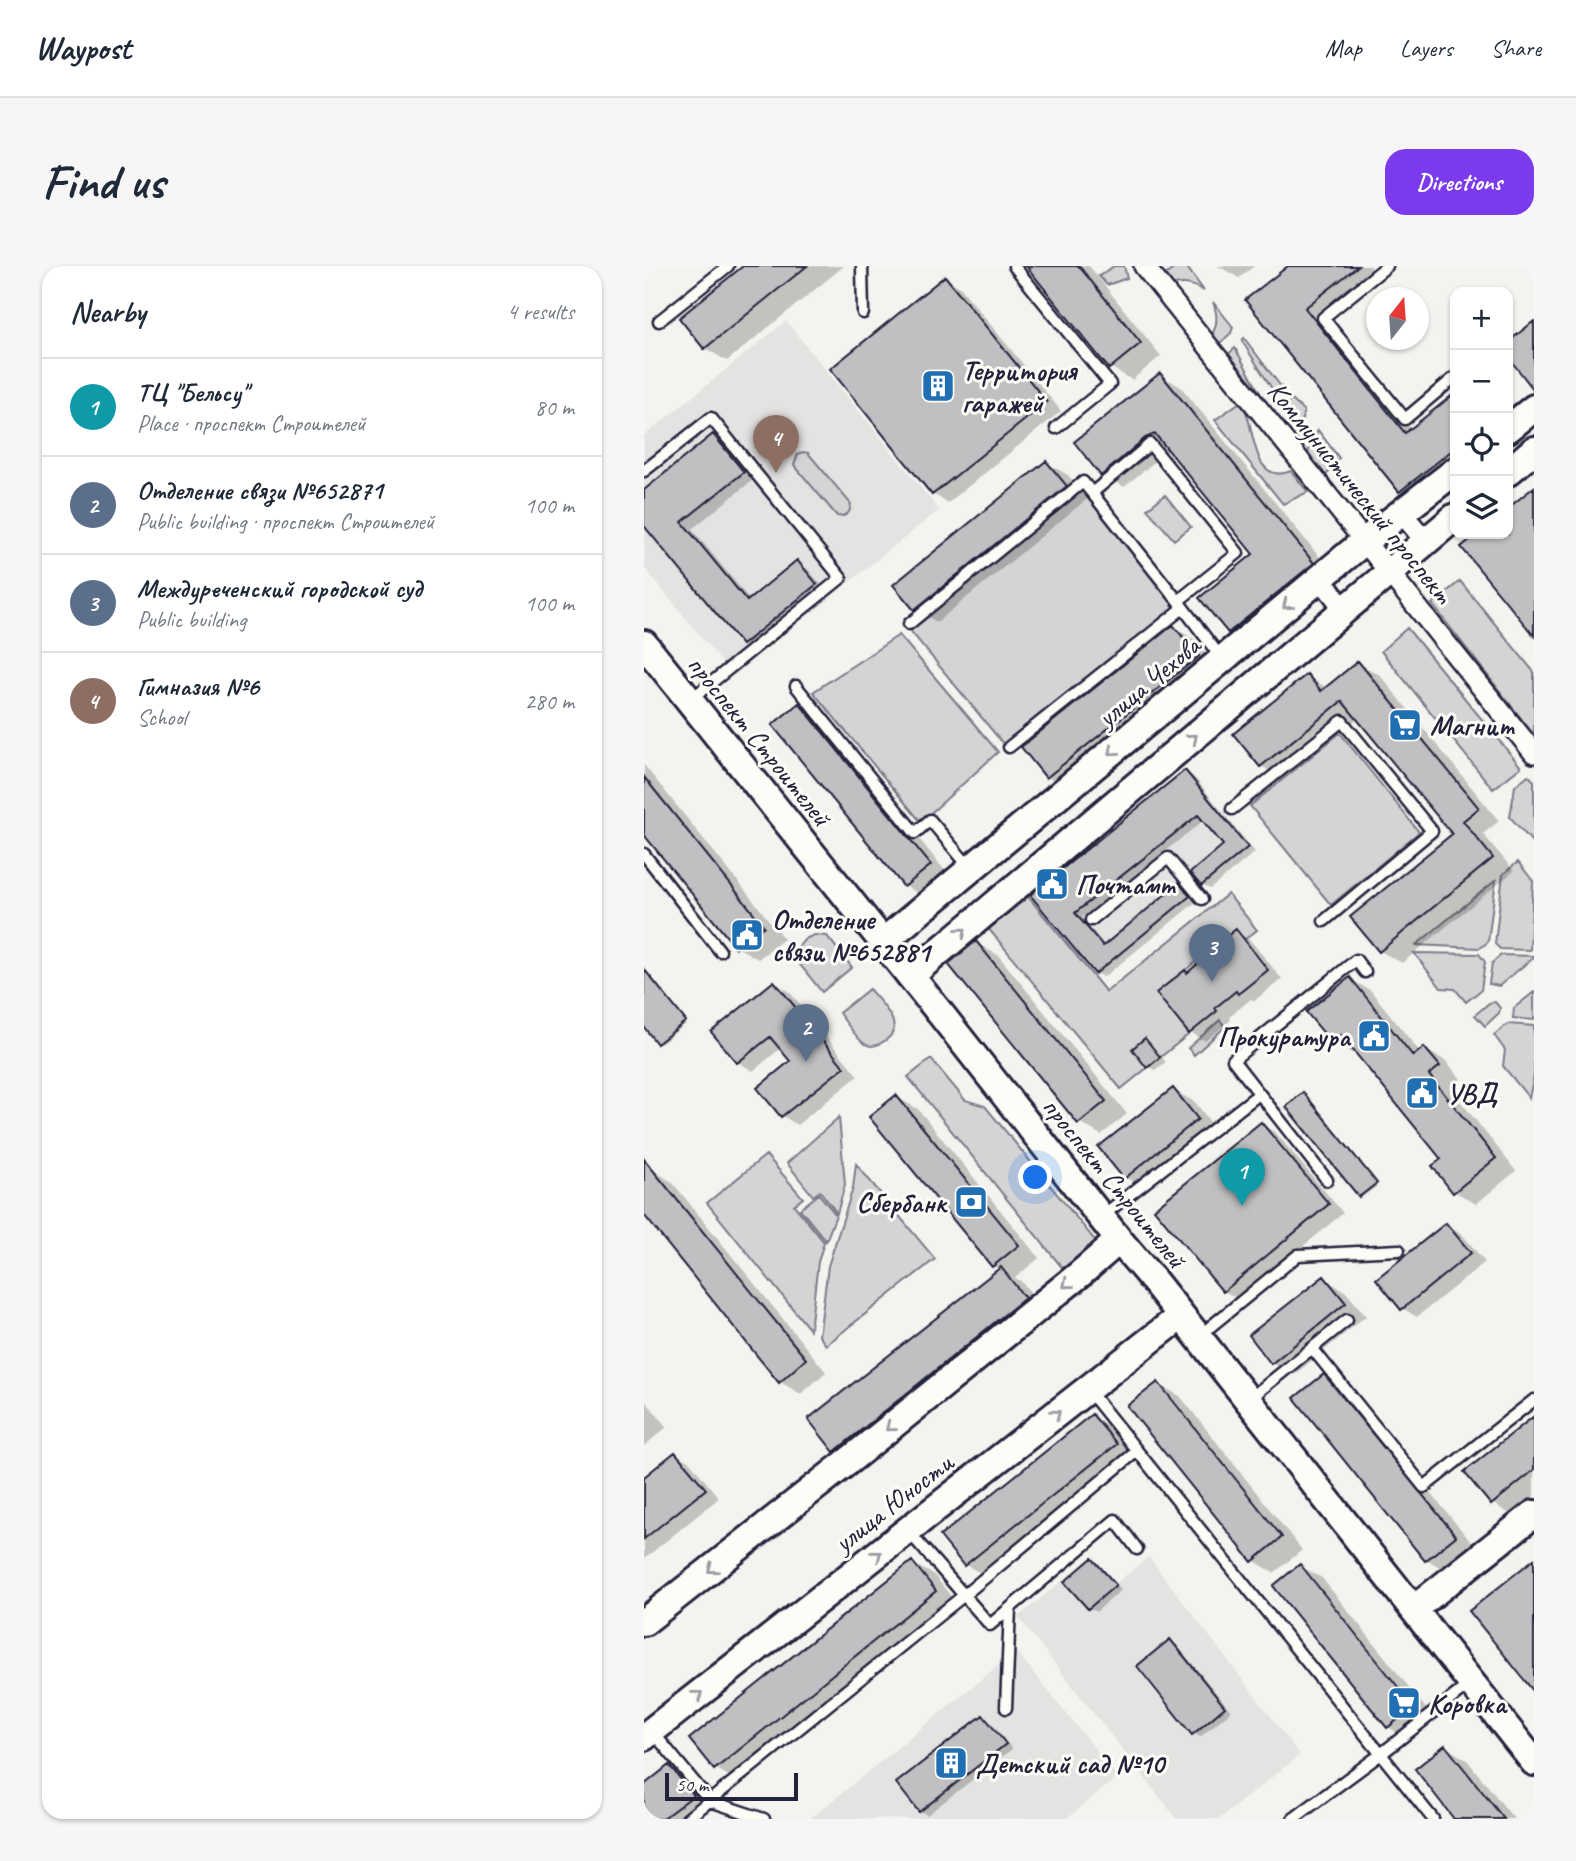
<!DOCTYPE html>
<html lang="en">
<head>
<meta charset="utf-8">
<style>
	body { margin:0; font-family:Caveat,sans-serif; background:#f6f6f7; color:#1f2937 }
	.controls { position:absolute; right:21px; top:21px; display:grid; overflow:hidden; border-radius:14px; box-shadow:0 2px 5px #0004 }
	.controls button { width:63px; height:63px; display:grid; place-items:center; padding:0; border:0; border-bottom:2px solid #e0e1e3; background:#fff; color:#1f2937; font:35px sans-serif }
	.compass { position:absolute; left:722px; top:21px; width:63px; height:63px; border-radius:50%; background:#fff; box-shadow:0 2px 5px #0004; rotate:17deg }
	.scale { position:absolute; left:21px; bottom:18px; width:133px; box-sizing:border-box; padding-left:7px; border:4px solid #22223b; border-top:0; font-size:19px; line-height:24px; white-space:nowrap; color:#22223b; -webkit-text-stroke:5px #fdfcf7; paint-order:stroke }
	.you { position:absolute; left:392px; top:912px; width:24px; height:24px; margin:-18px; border:5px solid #fff; border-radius:50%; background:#1a73e8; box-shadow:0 0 0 10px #1a73e833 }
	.badge { display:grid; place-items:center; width:46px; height:46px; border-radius:50%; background:#7c3aed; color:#fff; font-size:23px; font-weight:700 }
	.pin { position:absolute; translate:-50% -58px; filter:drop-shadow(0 2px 4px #0008) }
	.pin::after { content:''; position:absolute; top:37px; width:24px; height:21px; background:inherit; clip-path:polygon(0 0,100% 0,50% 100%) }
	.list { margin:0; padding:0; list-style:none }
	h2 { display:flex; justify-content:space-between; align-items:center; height:91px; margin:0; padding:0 28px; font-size:30px }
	h2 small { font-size:23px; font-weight:400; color:#747a83 }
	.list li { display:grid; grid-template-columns:46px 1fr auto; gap:21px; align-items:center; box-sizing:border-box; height:98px; padding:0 28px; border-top:2px solid #e0e1e3 }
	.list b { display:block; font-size:26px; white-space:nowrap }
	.list p { margin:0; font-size:23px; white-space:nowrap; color:#747a83 }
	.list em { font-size:23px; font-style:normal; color:#747a83 }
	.icon { flex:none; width:38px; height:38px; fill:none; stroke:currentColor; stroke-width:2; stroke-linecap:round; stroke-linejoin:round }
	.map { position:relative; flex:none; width:890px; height:1553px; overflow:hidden; border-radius:21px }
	header { display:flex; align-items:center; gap:42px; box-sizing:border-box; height:98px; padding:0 35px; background:#fff; border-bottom:2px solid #e0e1e3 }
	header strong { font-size:33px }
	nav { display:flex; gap:38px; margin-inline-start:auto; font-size:24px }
	.intro { display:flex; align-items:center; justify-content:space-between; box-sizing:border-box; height:168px; padding:0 42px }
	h1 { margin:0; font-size:49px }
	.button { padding:18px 32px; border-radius:21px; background:#7c3aed; color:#fff; font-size:24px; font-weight:700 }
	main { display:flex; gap:42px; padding:0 42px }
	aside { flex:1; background:#fff; border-radius:21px; box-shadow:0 2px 5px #0004 }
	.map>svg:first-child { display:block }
</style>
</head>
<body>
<header>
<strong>Waypost</strong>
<nav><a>Map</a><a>Layers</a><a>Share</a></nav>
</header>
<div class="intro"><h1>Find us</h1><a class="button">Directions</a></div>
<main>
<aside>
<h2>Nearby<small>4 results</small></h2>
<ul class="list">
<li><span class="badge" style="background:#0f9aa8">1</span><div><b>ТЦ &quot;Бельсу&quot;</b><p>Place · проспект Строителей</p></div><em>80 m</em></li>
<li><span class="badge" style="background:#5c6f8a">2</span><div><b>Отделение связи №652871</b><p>Public building · проспект Строителей</p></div><em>100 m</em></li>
<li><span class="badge" style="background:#5c6f8a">3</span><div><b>Междуреченский городской суд</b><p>Public building</p></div><em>100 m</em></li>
<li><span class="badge" style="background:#8d6e63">4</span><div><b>Гимназия №6</b><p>School</p></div><em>280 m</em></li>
</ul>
</aside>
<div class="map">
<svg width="890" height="1553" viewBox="0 0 890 1553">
	<rect width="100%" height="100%" fill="#f4f3ef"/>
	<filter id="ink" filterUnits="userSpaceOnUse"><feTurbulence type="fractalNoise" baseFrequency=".0143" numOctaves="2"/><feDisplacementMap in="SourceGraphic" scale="14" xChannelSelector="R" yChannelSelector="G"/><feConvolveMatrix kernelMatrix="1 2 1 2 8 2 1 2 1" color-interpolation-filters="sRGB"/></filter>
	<g filter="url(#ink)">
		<!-- built -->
		<path fill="#e4e3e2" d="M 142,55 L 295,244 L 89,410 L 0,301 L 0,170 Z
			M 554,549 L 579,579 L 459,680 L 431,647 Z
			M 449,1290 L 472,1317 L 505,1291 L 656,1489 L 575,1553 L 533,1553 L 374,1351 Z
			M 372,1385 L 474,1511 L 422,1553 L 166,1553 Z"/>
		<!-- green -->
		<path fill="#d5d4d5" stroke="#7c7b88" stroke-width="2" d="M 470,0 L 480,0 L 483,12 L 463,19 L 455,10 Z
			M 534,0 L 542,0 L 560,25 C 545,16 535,16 519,23 L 515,13 Z
			M 569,36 L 589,61 L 587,67 L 570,83 L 563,77 C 573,63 575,52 569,36 Z
			M 600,72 L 641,126 L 632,129 L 598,75 Z
			M 591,82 L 621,136 L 579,93 Z
			M 648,134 L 660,145 L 654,169 L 636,140 Z
			M 596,136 C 597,138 602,145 602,146 C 611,168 610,220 647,205 L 664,226 L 639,238 L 571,154 Z
			M 674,164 L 695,192 L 677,216 L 660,195 Z
			M 159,186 L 164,187 L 207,238 C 206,248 202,251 193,250 L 150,199 L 154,188 Z
			M 440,220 L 534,340 L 361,480 L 264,362 Z
			M 521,229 L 547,261 L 530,274 L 503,243 Z
			M 816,315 L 890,406 L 890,469 L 788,338 Z
			M 763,362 L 877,501 L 849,523 L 737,385 Z
			M 255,369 L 354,486 L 277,556 L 169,426 Z
			M 696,467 L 775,566 L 687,639 L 606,540 Z
			M 884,509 L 890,515 L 890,578 L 866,551 L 871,520 Z
			M 874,596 L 889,615 L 886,684 L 856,683 L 851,678 L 859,608 Z
			M 852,614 L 844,676 L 836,682 L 772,679 Z
			M 584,628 L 613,664 L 600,674 L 591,664 L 513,727 L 545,768 L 477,823 L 344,662 L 383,629 L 462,726 Z
			M 170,669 L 183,670 L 208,701 L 178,726 L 154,696 L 153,682 L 161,673 Z
			M 770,687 L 835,688 L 841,696 L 837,724 L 822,736 L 811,723 L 797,722 Z
			M 857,689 L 890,690 L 890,691 L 855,720 L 845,718 L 848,697 Z
			M 225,723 C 238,738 266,763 237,777 C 232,780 226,781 221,778 C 215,775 200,754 195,747 Z
			M 890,726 L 890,754 L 869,752 L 870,742 Z
			M 851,736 L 856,742 L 855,747 L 841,760 L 831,749 L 845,737 Z
			M 576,754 L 581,761 L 550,789 L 544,782 Z
			M 864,758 L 890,760 L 890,809 L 885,832 L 859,800 L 861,784 L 850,769 Z
			M 287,793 L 321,834 L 341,840 L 454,978 L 421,1005 L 264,811 Z
			M 195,851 L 201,919 L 193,947 L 176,925 L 169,930 L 143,897 Z
			M 122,889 L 159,932 L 150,939 L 180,976 L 174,996 L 166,1064 L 63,937 Z
			M 212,898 L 291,993 L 182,1079 L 175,1070 L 184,1000 L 209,922 Z
			M 175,928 L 192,949 L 182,975 L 156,943 Z"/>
		<!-- shadow -->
		<path fill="#0003" d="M 102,0 L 200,0 L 83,95 L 61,82 Z
			M 384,0 L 445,0 L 517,90 L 488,114 L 466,101 Z
			M 574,0 L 610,0 L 595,12 Z
			M 647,0 L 726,0 L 736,12 L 681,55 L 768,164 L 811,130 L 811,211 L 778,237 L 756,225 L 604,34 Z
			M 301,12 L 316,21 L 417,145 L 304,237 L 289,228 Z
			M 516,109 L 537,121 L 691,310 L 607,378 L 585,366 L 611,288 L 526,183 L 480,221 L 458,208 Z
			M 69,170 L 80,177 L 110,213 L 48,263 L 106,334 L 153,296 L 164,303 L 182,325 L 110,384 L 99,378 L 0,257 L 0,226 Z
			M 403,197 L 424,209 L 443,233 L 293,356 L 271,343 Z
			M 530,361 L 551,374 L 575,403 L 424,523 L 403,511 Z
			M 714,397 L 736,409 L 855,555 L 839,568 L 870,605 L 758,697 L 736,685 L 810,568 L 714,452 L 639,512 L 617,500 L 663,410 L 683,422 Z
			M 155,439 L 176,451 L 307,612 L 283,632 L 261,620 Z
			M 0,499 L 140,673 L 114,693 L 93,681 L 0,566 Z
			M 542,506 L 550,511 L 611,586 L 566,623 L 558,619 L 581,580 L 560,554 L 438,652 L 461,680 L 535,619 L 543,624 L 553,635 L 460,711 L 452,707 L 389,630 Z
			M 592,666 L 606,674 L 638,713 L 610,735 L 607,733 L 585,751 L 587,754 L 561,775 L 546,766 L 544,708 Z
			M 332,677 L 354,689 L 483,848 L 457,869 L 435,856 Z
			M 0,711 L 6,711 L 43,757 L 17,778 L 0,758 Z
			M 706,713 L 727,725 L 776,786 L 780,783 L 802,795 L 817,813 L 806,822 L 872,905 L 832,938 L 810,925 L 799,893 L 713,786 L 710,788 L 688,775 L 665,746 Z
			M 130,717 L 145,725 L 214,810 L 153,859 L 139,850 L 116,822 L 148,795 L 137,782 L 109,805 L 94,796 Z
			M 501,775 L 508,779 L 522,796 L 511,804 L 504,800 Z
			M 529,824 L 551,836 L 574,866 L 502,924 L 481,911 Z
			M 662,830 L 734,919 L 719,931 L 716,930 Z
			M 252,831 L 274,843 L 395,992 L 371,1012 L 378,1016 L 401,1045 L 213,1197 L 191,1185 L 357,1004 L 349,1000 Z
			M 617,858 L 632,867 L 699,947 L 595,1034 L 580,1025 Z
			M 7,903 L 28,916 L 182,1106 L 157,1128 L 136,1116 L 0,946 L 0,908 Z
			M 803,959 L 817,967 L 841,996 L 773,1051 L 758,1042 Z
			M 680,1013 L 701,1025 L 722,1050 L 650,1109 L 628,1097 Z
			M 680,1110 L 701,1123 L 833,1283 L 804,1306 L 782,1293 Z
			M 514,1118 L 536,1130 L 658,1284 L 630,1307 L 609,1294 Z
			M 0,1133 L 23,1161 L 0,1180 Z
			M 448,1150 L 470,1163 L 493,1191 L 343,1311 L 322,1299 L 298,1270 Z
			M 890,1153 L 890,1233 L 869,1250 L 848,1237 Z
			M 31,1188 L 46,1196 L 75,1232 L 0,1293 L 0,1213 Z
			M 448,1294 L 455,1298 L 477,1324 L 452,1346 L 445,1341 Z
			M 268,1297 L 290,1309 L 313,1338 L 93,1515 L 71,1502 Z
			M 656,1300 L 678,1312 L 791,1454 L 766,1474 L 744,1461 L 631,1320 Z
			M 526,1375 L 533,1379 L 587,1445 L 556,1471 L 549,1467 Z
			M 339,1451 L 346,1455 L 368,1483 L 283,1549 L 276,1545 L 254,1517 Z
			M 802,1481 L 823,1494 L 870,1553 L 812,1553 Z
			M 25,1501 L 47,1513 L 70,1542 L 55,1553 L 0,1553 L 0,1521 Z"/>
		<!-- building -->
		<path fill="#c0bfc2" stroke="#22223b" stroke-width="2" d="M 99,0 L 163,0 L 60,83 L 35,52 Z
			M 382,0 L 435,0 L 497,77 L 465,103 Z
			M 644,0 L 714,0 L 661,42 L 761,167 L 811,127 L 811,182 L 755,226 L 601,34 Z
			M 301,10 L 403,136 L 288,229 L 186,103 Z
			M 890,55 L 890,124 L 864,91 L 864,76 Z
			M 516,107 L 670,297 L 584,367 L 555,332 L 609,288 L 511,168 L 501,172 L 457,210 L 430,176 Z
			M 69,168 L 100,206 L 38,256 L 103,335 L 153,294 L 173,318 L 98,379 L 0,260 L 0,224 Z
			M 402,195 L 423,220 L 270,344 L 249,319 Z
			M 890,221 L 890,370 L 817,281 L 833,268 L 864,268 L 864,242 Z
			M 529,359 L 555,390 L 402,512 L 377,481 Z
			M 714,395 L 835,542 L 819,555 L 849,592 L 735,686 L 706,651 L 808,568 L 698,435 L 616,501 L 589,468 L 663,408 L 677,425 Z
			M 155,437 L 287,599 L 260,621 L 128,459 Z
			M 541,504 L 604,581 L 557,620 L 546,607 L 579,579 L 554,549 L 431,647 L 459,680 L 535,617 L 546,630 L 451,708 L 386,629 Z
			M 0,511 L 120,660 L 92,682 L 0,569 Z
			M 592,663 L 624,704 L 594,728 L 592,725 L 571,742 L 573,745 L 545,768 L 512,727 L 541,704 L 543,707 L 563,690 L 561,688 Z
			M 332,675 L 462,835 L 434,858 L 304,698 Z
			M 0,703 L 42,755 L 13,778 L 0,761 Z
			M 706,711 L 769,790 L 780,781 L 796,800 L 785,809 L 852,892 L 809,927 L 788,900 L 797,893 L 697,769 L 687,776 L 662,746 Z
			M 130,715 L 200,801 L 137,851 L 113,822 L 146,795 L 126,771 L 93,797 L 67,766 Z
			M 501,772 L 516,791 L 503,802 L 488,783 Z
			M 529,822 L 554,853 L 480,913 L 454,881 Z
			M 659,826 L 733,917 L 715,931 L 642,841 Z
			M 252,829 L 375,979 L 348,1001 L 225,851 Z
			M 617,856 L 685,938 L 579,1026 L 510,943 Z
			M 0,893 L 162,1093 L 135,1117 L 0,949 Z
			M 802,957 L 827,987 L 757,1044 L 732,1013 Z
			M 357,1001 L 381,1032 L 190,1186 L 164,1153 Z
			M 680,1010 L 702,1037 L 627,1098 L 605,1069 Z
			M 680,1108 L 812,1270 L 781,1295 L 650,1132 Z
			M 514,1116 L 638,1271 L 608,1296 L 483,1140 Z
			M 448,1148 L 473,1178 L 320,1300 L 296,1270 Z
			M 890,1150 L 890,1204 L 847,1239 L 820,1206 Z
			M 31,1186 L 62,1223 L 0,1273 L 0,1211 Z
			M 448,1292 L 472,1319 L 444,1343 L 420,1316 Z
			M 890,1293 L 890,1426 L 825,1345 Z
			M 268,1295 L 292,1325 L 70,1504 L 45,1473 Z
			M 656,1298 L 770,1441 L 743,1462 L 629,1320 Z
			M 526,1373 L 581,1441 L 548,1469 L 493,1400 Z
			M 339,1449 L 362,1478 L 275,1546 L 252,1517 Z
			M 801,1479 L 860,1553 L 810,1553 L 771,1503 Z
			M 25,1499 L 50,1529 L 18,1553 L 0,1553 L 0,1519 Z"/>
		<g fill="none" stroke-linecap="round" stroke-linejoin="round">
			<defs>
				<path id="lane" d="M 218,0 L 219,47
					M 370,0 L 466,118 L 412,162
					M 743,0 L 679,52 L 761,153 L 811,111
					M 15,55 L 84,0
					M 0,205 L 67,152 L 197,312 L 46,434
					M 448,227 L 534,335
					M 265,358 L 439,216 L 448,227 L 506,178 L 594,287 L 534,335 L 578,393
					M 152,420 L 271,567 L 286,554 L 327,603
					M 365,481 L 539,342
					M 588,543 L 698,455 L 788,565 L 680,655
					M 0,588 L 76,685
					M 447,654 L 524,592 L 558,633
					M 683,914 L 589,794 L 712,694 L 721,706
					M 458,950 L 615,828
					M 555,1070 L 654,989 L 755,984
					M 668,1082 L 780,1221 L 890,1134
					M 445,1125 L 789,1553
					M 604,1134 L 703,1054
					M 264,1265 L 346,1359 L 366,1342 L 362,1442
					M 366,1342 L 471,1254 L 493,1283
					M 8,1465 L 66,1535 L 120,1553
					M 43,1553 L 319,1330 L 493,1185
					M 649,1553 L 737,1488 L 827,1417"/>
				<path id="street" d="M 500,0 L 890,487
					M 758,247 L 782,276
					M 676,312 L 701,344"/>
				<path id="secondary" d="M 864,163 L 890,142
					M 864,206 L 890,184
					M 0,378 L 300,752 L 475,974 L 510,1015 L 890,1496
					M 239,676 L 717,278 L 811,205
					M 266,710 L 811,251
					M 770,1343 L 890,1248
					M 0,1356 L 212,1189 L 436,1008 L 475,974
					M 0,1471 L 537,1050"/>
			</defs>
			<!-- lane casing -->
			<use href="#lane" stroke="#22223b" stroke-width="15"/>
			<!-- street casing -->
			<use href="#street" stroke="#22223b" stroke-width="24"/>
			<!-- secondary casing -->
			<use href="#secondary" stroke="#22223b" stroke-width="32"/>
			<!-- lane -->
			<use href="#lane" stroke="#fdfcf7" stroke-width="10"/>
			<!-- street -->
			<use href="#street" stroke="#fdfcf7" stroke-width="19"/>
			<!-- secondary -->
			<use href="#secondary" stroke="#fdfcf7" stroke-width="26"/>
		</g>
		<!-- one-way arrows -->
		<defs><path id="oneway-chevron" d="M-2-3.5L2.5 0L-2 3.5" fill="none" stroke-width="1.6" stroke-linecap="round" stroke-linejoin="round" transform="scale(1.75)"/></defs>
		<g stroke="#9a9aa2">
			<use href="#oneway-chevron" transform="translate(643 339) rotate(140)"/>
			<use href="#oneway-chevron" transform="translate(549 472) rotate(-40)"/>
			<use href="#oneway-chevron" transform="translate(469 485) rotate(140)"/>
			<use href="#oneway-chevron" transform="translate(318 666) rotate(-40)"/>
			<use href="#oneway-chevron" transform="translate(423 1018) rotate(141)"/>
			<use href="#oneway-chevron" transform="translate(412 1148) rotate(-38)"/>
			<use href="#oneway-chevron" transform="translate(246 1161) rotate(141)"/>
			<use href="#oneway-chevron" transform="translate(233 1289) rotate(-38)"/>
			<use href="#oneway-chevron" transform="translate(68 1303) rotate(142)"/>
			<use href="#oneway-chevron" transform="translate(54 1429) rotate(-38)"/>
		</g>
	</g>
	<!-- icons -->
	<defs>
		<symbol id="building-square" viewBox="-11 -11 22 22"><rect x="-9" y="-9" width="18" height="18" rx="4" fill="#1f6fb2" stroke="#fdfcf7"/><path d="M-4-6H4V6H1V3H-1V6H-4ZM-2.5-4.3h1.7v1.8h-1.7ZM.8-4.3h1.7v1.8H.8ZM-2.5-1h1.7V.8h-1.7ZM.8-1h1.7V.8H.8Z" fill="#fff"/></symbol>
		<symbol id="supermarket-square" viewBox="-11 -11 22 22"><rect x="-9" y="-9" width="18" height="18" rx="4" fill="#1f6fb2" stroke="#fdfcf7"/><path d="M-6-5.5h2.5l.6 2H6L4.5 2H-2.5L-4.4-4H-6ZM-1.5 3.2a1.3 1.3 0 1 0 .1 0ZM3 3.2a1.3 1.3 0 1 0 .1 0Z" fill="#fff"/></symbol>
		<symbol id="civic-square" viewBox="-11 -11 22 22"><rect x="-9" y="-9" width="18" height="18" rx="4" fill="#1f6fb2" stroke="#fdfcf7"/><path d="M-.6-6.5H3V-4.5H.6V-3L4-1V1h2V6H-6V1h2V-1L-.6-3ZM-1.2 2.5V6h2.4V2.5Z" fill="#fff"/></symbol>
		<symbol id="bank-square" viewBox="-11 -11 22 22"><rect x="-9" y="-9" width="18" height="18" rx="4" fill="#1f6fb2" stroke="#fdfcf7"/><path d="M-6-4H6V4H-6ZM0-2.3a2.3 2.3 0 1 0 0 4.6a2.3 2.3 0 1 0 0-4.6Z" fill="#fff"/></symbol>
	</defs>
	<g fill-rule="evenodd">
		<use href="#building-square" x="275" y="101" width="38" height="38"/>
		<use href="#supermarket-square" x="742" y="440" width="38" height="38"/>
		<use href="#civic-square" x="389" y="599" width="38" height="38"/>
		<use href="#civic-square" x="84" y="650" width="38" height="38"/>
		<use href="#civic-square" x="711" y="751" width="38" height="38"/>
		<use href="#civic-square" x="759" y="808" width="38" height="38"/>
		<use href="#bank-square" x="308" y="917" width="38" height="38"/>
		<use href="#supermarket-square" x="741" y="1418" width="38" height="38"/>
		<use href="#building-square" x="288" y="1478" width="38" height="38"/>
	</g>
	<g text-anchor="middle" stroke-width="6" stroke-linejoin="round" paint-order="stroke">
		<!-- poi labels -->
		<g font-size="28" font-weight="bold" fill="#22223b" stroke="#fdfcf7" text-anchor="start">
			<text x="318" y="114">Территория<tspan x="318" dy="32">гаражей</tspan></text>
			<text x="786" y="469">Магнит</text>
			<text x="432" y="628">Почтамт</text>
			<text x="128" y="663">Отделение<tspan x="128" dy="32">связи №652881</tspan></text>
			<text x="706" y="780" text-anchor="end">Прокуратура</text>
			<text x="802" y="837">УВД</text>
			<text x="302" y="946" text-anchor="end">Сбербанк</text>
			<text x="784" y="1447">Коровка</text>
			<text x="332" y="1507">Детский сад №10</text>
		</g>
		<!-- street labels -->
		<g font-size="28" fill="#22223b" stroke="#fdfcf7">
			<text transform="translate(717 226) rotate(51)" y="10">Коммунистический проспект</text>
			<text transform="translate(504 415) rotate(-40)" y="10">улица Чехова</text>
			<text transform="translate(116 474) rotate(51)" y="10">проспект Строителей</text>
			<text transform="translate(471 916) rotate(51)" y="10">проспект Строителей</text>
			<text transform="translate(249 1236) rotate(-38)" y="10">улица Юности</text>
		</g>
	</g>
</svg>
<div class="controls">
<button>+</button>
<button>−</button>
<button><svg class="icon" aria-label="locate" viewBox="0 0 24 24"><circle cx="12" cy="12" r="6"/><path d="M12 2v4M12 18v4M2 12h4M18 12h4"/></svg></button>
<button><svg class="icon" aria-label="layers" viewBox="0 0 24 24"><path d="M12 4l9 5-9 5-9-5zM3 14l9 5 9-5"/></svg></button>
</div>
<svg class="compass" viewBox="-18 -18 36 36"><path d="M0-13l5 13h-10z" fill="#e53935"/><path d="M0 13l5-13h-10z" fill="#747a83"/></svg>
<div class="scale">50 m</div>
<div class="you"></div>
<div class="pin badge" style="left:598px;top:940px;background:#0f9aa8">1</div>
<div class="pin badge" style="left:162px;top:796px;background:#5c6f8a">2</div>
<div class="pin badge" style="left:568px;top:716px;background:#5c6f8a">3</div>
<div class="pin badge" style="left:132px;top:207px;background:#8d6e63">4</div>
</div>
</main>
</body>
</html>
